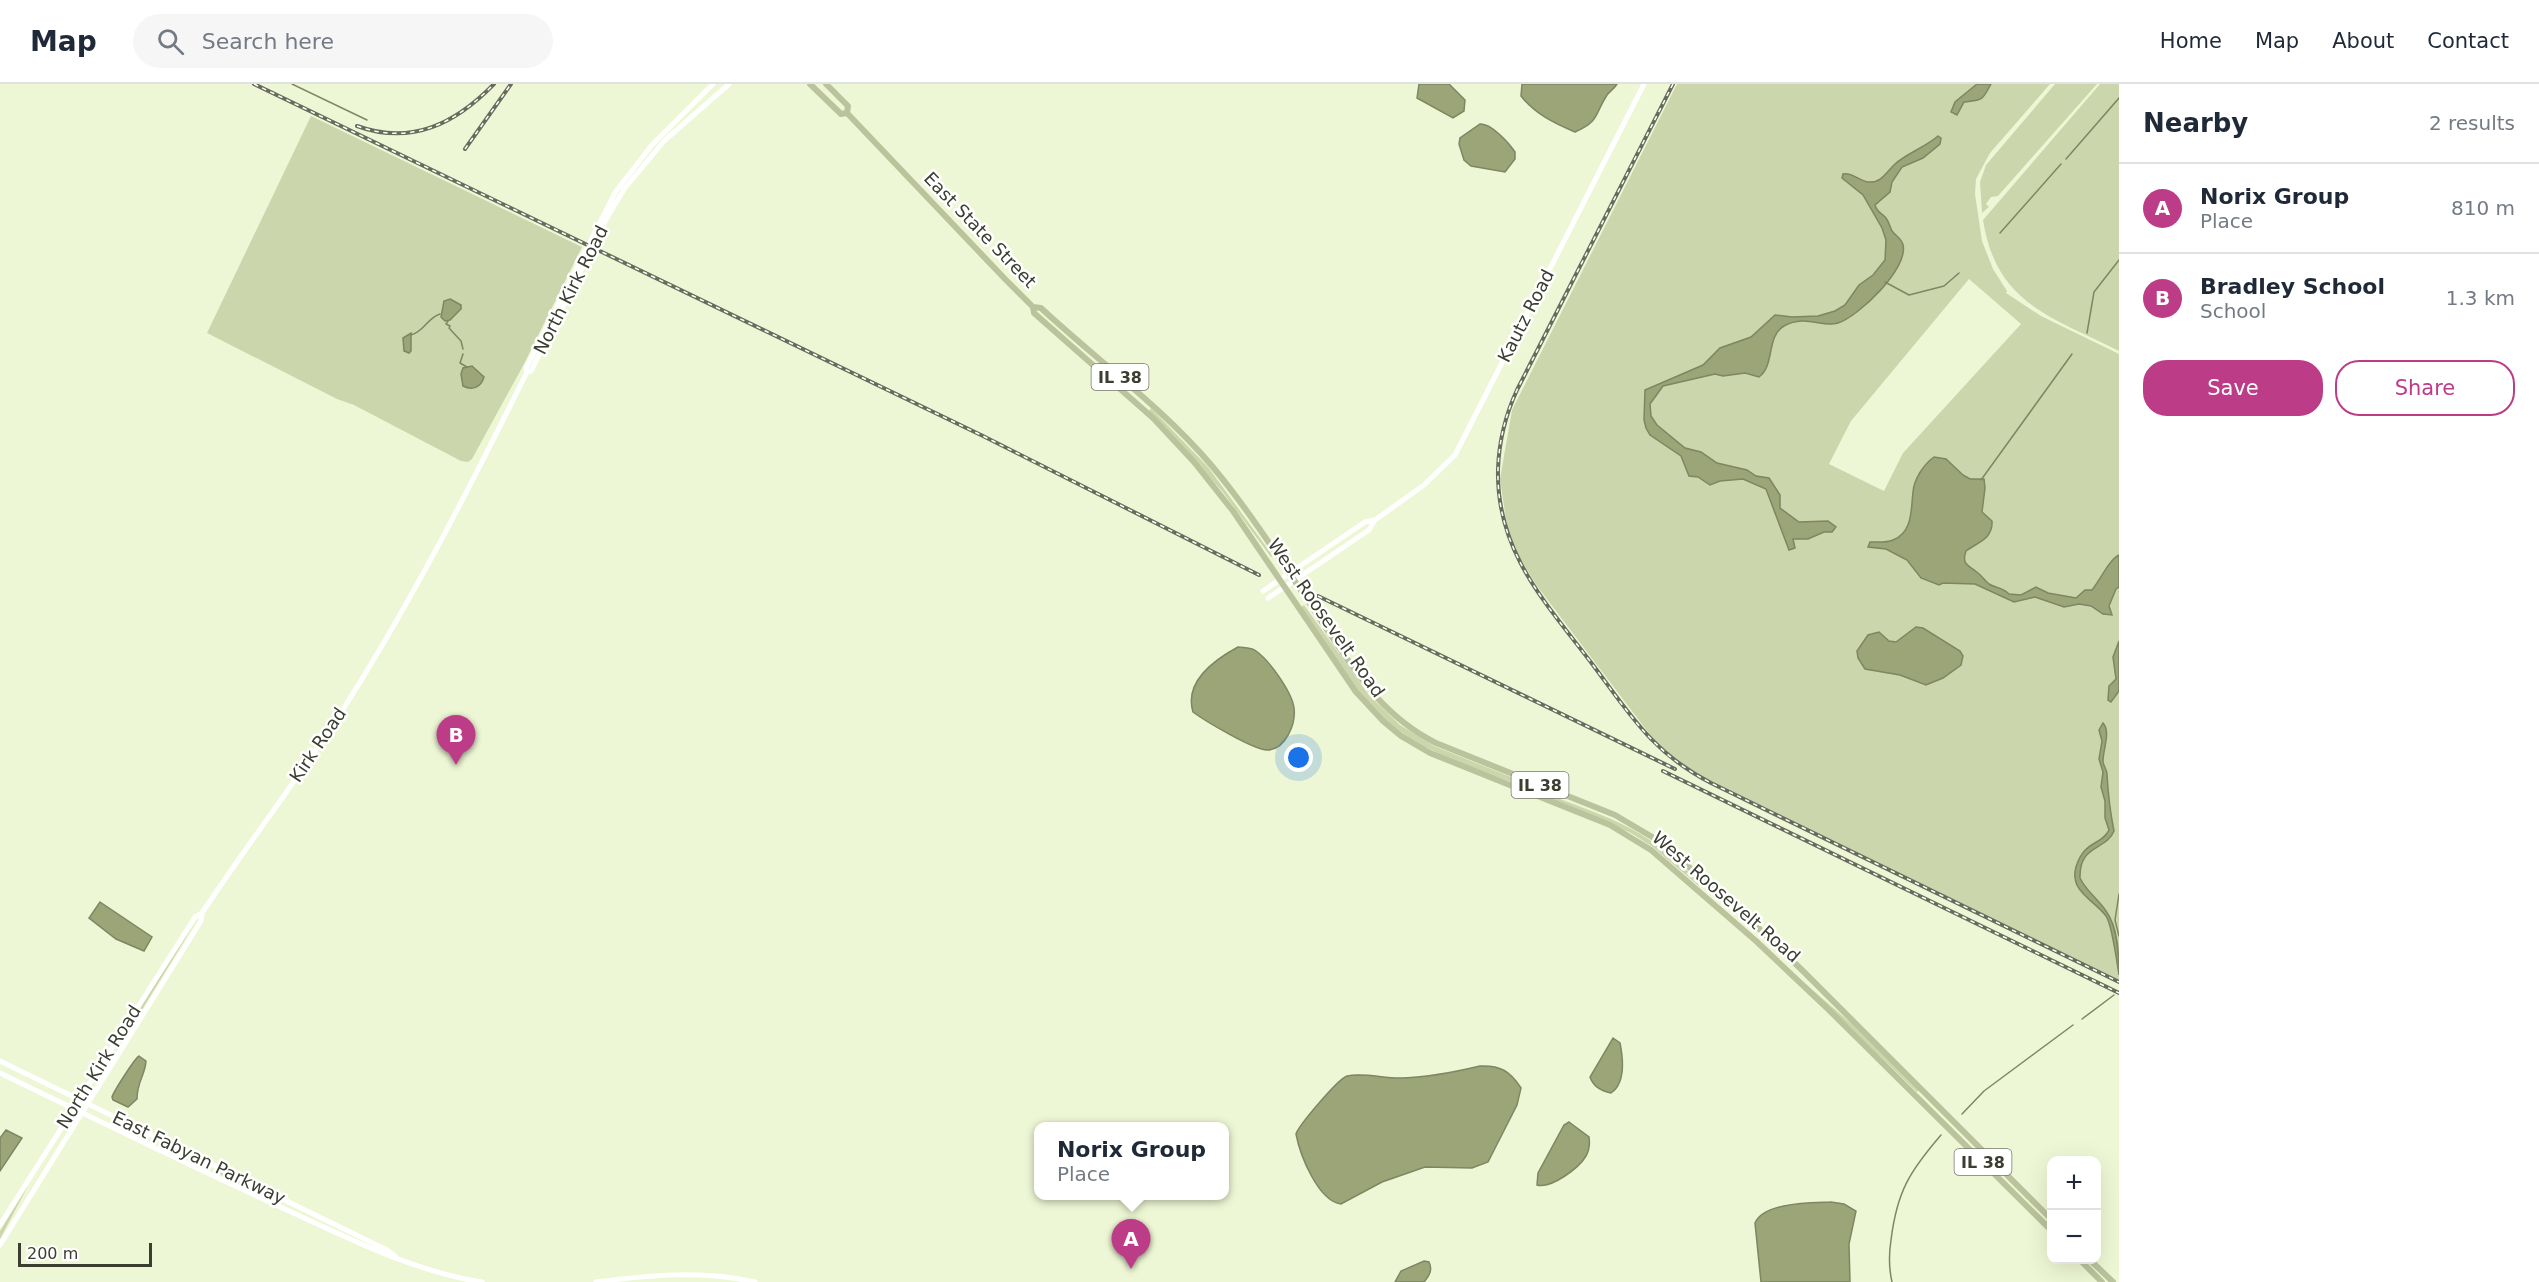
<!DOCTYPE html>
<html lang="en">
<head>
<meta charset="utf-8">
<style>
	body { margin:0; font-family:"DejaVu Sans",sans-serif; background:#f6f6f7; color:#1f2937 }
	.controls { position:absolute; right:18px; bottom:18px; display:grid; overflow:hidden; border-radius:12px; box-shadow:0 6px 24px #0002 }
	.controls button { width:54px; height:54px; display:grid; place-items:center; padding:0; border:0; border-bottom:2px solid #e0e1e3; background:#fff; color:#1f2937; font:30px sans-serif }
	.scale { position:absolute; left:18px; bottom:15px; width:134px; box-sizing:border-box; padding-left:6px; border:3px solid #3b3e31; border-top:0; font-size:16px; line-height:21px; white-space:nowrap; color:#3b3e31; -webkit-text-stroke:4px #fff; paint-order:stroke }
	.you { position:absolute; left:1299px; top:674px; width:21px; height:21px; margin:-15px; border:4px solid #fff; border-radius:50%; background:#1a73e8; box-shadow:0 0 0 9px #1a73e833 }
	.badge { display:grid; place-items:center; width:39px; height:39px; border-radius:50%; background:#bc3c87; color:#fff; font-size:20px; font-weight:700 }
	.pin { position:absolute; translate:-50% -50px; filter:drop-shadow(0 2px 3px #0008) }
	.pin::after { content:''; position:absolute; top:32px; width:21px; height:18px; background:inherit; clip-path:polygon(0 0,100% 0,50% 100%) }
	.popup { position:absolute; left:1034px; top:1038px; width:195px; height:78px; box-sizing:border-box; display:grid; place-content:center; border-radius:12px; background:#fff; filter:drop-shadow(0 2px 4px #0005); font-size:20px; white-space:nowrap; color:#747a83 }
	.popup b { font-size:22px; color:#1f2937 }
	.popup::after { content:''; position:absolute; left:50%; top:100%; margin-left:-12px; border:12px solid transparent; border-top-color:#fff }
	.list { margin:0; padding:0; list-style:none }
	h2 { display:flex; justify-content:space-between; align-items:center; height:78px; margin:0; padding:0 24px; font-size:26px }
	h2 small { font-size:20px; font-weight:400; color:#747a83 }
	.list li { display:grid; grid-template-columns:39px 1fr auto; gap:18px; align-items:center; box-sizing:border-box; height:90px; padding:0 24px; border-top:2px solid #e0e1e3 }
	.list b { display:block; font-size:22px; white-space:nowrap }
	.list p { margin:0; font-size:20px; white-space:nowrap; color:#747a83 }
	.list em { font-size:20px; font-style:normal; color:#747a83 }
	.actions { display:flex; gap:12px; padding:18px 24px }
	.actions a { flex:1; padding:14px 0; border:2px solid #bc3c87; border-radius:24px; text-align:center; font-size:21px; color:#bc3c87 }
	.actions .main { background:#bc3c87; color:#fff }
	.icon { flex:none; width:33px; height:33px; fill:none; stroke:currentColor; stroke-width:2; stroke-linecap:round; stroke-linejoin:round }
	.map { position:relative; flex:none; width:2119px; height:1198px; overflow:hidden }
	header { display:flex; align-items:center; gap:36px; box-sizing:border-box; height:84px; padding:0 30px; background:#fff; border-bottom:2px solid #e0e1e3 }
	header strong { font-size:28px }
	nav { display:flex; gap:33px; margin-inline-start:auto; font-size:21px }
	.search { width:420px; height:54px; background:#f6f6f7; display:flex; align-items:center; gap:15px; box-sizing:border-box; padding:0 21px; border-radius:33px; color:#747a83; font-size:22px }
	main { display:flex }
	aside { flex:1; background:#fff }
	.map>svg:first-child { display:block }
</style>
</head>
<body>
<header>
<strong>Map</strong>
<div class="search"><svg class="icon" aria-label="search" viewBox="0 0 24 24"><circle cx="10" cy="10" r="6"/><path d="M15 15l6 6"/></svg>Search here</div>
<nav><a>Home</a><a>Map</a><a>About</a><a>Contact</a></nav>
</header>
<main>
<div class="map">
<svg width="2119" height="1198" viewBox="0 0 2119 1198">
	<rect width="100%" height="100%" fill="#eef7d5"/>
	<!-- green -->
	<path fill="#ccd6ac" fill-rule="evenodd" d="M 1677,0 L 2050,0 L 1990,69 L 1976,95 L 1975,110 L 1982,157 L 1993,185 L 2007,207 L 2006,209 L 2041,232 L 2119,270 L 2119,896 L 1710,698 L 1679,679 L 1657,660 L 1537,502 L 1519,473 L 1507,443 L 1500,395 L 1512,326 ZM 1969,195 L 2021,240 L 1903,369 L 1884,407 L 1829,380 L 1851,337 Z
		M 2055,0 L 2097,0 L 1998,112 L 1991,113 L 1986,120 L 1989,123 L 1982,129 L 1980,98 L 1986,81 Z
		M 2100,0 L 2119,0 L 2119,267 C 2052,233 1996,220 1983,136 Z
		M 311,32 L 582,163 L 524,280 L 472,375 L 468,378 L 461,377 L 354,321 L 337,315 L 207,249 Z
		M 1151,324 L 1208,383 L 1273,472 L 1271,473 L 1222,407 L 1149,327 Z
		M 1304,521 L 1369,611 L 1400,641 L 1434,662 L 1526,699 L 1524,703 C 1484,687 1438,674 1402,649 C 1358,618 1331,567 1301,523 Z
		M 1545,709 C 1599,731 1639,740 1682,782 C 1689,788 1696,794 1700,803 L 1654,764 L 1631,749 L 1544,712 Z
		M 195,839 L 121,960 L 143,918 Z
		M 1800,895 L 1853,941 L 1919,1006 L 1917,1008 Z
		M 218,1087 L 263,1109 L 262,1112 L 223,1093 Z
		M 29,1100 L 0,1155 L 0,1147 Z"/>
	<!-- water -->
	<path fill="#9ba577" stroke="#7e8662" stroke-width="1.5" d="M 1419,0 L 1449,0 L 1465,16 L 1464,27 L 1453,34 L 1417,14 Z
		M 1522,0 L 1617,0 C 1614,5 1610,7 1607,11 C 1594,31 1600,37 1575,48 C 1554,39 1535,30 1521,12 Z
		M 1977,0 L 1991,0 C 1982,17 1983,16 1964,18 L 1957,31 L 1951,28 L 1955,18 Z
		M 1480,40 C 1491,39 1509,59 1515,68 L 1515,75 L 1505,88 L 1471,82 L 1464,76 L 1459,60 L 1460,54 Z
		M 1938,52 L 1941,54 L 1940,60 L 1923,74 L 1902,83 L 1892,98 L 1890,108 L 1875,121 C 1877,129 1882,129 1886,134 C 1889,138 1890,143 1892,147 C 1896,152 1902,155 1903,161 C 1909,184 1858,233 1838,239 C 1822,244 1806,230 1784,242 C 1766,252 1775,282 1759,293 L 1745,289 L 1723,292 L 1715,290 L 1663,302 L 1650,320 L 1651,332 L 1657,341 L 1685,364 L 1701,368 L 1717,379 L 1747,386 L 1756,392 L 1769,394 L 1780,411 L 1780,424 L 1799,438 L 1828,437 L 1836,443 L 1832,448 L 1824,448 L 1808,455 L 1793,455 L 1795,464 L 1789,466 L 1766,405 L 1743,395 L 1720,397 L 1710,401 L 1698,393 L 1689,392 L 1681,372 L 1650,351 L 1646,344 L 1644,336 L 1645,306 L 1703,281 L 1720,264 L 1751,253 L 1775,231 L 1792,233 L 1818,232 L 1835,227 L 1845,221 L 1859,201 L 1873,191 L 1885,176 L 1886,156 L 1882,144 L 1863,111 L 1842,94 L 1843,90 C 1853,88 1860,98 1869,98 C 1882,99 1887,87 1895,80 C 1906,70 1927,62 1938,52 Z
		M 450,215 L 461,221 L 461,225 L 450,236 L 445,237 L 441,233 L 444,217 Z
		M 411,249 L 411,267 L 409,269 L 404,267 L 403,254 Z
		M 472,282 L 484,293 C 481,303 473,307 463,302 L 461,290 L 463,284 Z
		M 1934,373 L 1946,375 L 1963,391 L 1970,395 L 1984,395 L 1985,404 L 1982,428 L 1992,437 C 1993,455 1978,458 1966,467 C 1961,481 1969,481 1978,489 C 1982,492 1985,497 1989,500 C 1997,505 2001,502 2009,510 L 2021,511 L 2036,503 L 2048,509 L 2076,514 L 2085,506 L 2092,506 C 2101,495 2108,477 2119,471 L 2119,503 L 2116,505 L 2109,522 L 2112,531 L 2103,530 L 2091,522 L 2079,520 L 2064,523 L 2035,513 L 2014,518 L 1975,500 L 1943,499 L 1939,501 L 1921,494 L 1907,476 L 1886,465 L 1868,463 L 1870,458 C 1877,458 1886,459 1893,456 C 1913,449 1911,424 1913,408 C 1914,395 1924,380 1934,373 Z
		M 1916,543 L 1923,544 L 1960,567 L 1963,572 L 1961,581 L 1943,594 L 1926,601 L 1900,591 L 1865,585 L 1858,574 L 1857,567 L 1868,551 L 1879,548 L 1889,557 L 1896,558 Z
		M 2119,557 L 2119,607 L 2111,618 L 2108,616 L 2109,602 L 2116,595 L 2113,573 Z
		M 1238,563 C 1244,564 1251,563 1256,567 C 1269,576 1292,608 1294,624 C 1296,639 1286,666 1267,666 C 1254,666 1205,637 1193,628 C 1184,598 1214,576 1238,563 Z
		M 2103,639 C 2111,648 2103,665 2103,677 C 2103,682 2107,685 2107,690 C 2108,710 2110,727 2114,747 C 2106,767 2079,760 2080,794 C 2086,807 2098,815 2106,827 C 2118,843 2119,871 2119,891 C 2117,879 2112,840 2106,832 C 2094,816 2069,807 2076,783 C 2084,756 2101,762 2109,746 L 2105,734 L 2105,717 L 2101,703 L 2103,688 L 2099,675 L 2102,657 L 2099,646 Z
		M 100,818 L 152,853 L 144,867 L 116,855 L 89,834 Z
		M 1613,954 L 1620,959 C 1623,974 1626,999 1611,1009 C 1601,1007 1593,1002 1590,993 Z
		M 139,972 L 146,977 C 145,992 137,997 137,1015 L 128,1023 L 113,1016 L 112,1013 C 114,1007 135,974 139,972 Z
		M 1480,982 C 1500,981 1510,987 1521,1004 L 1517,1021 L 1488,1078 L 1472,1084 L 1425,1083 L 1382,1098 L 1341,1120 C 1318,1117 1300,1071 1296,1050 C 1299,1041 1338,995 1347,992 C 1364,988 1385,995 1403,994 C 1429,993 1455,988 1480,982 Z
		M 1569,1038 L 1589,1053 C 1590,1060 1589,1067 1586,1072 C 1579,1084 1551,1105 1537,1101 L 1538,1089 L 1564,1041 Z
		M 6,1046 L 22,1054 L 0,1087 L 0,1054 Z
		M 1831,1118 L 1844,1120 L 1856,1127 L 1849,1160 L 1850,1198 L 1761,1198 L 1755,1139 C 1764,1118 1811,1119 1831,1118 Z
		M 1424,1177 L 1429,1178 C 1433,1186 1429,1192 1424,1198 L 1395,1198 L 1401,1187 Z"/>
	<g fill="none" stroke-linecap="round" stroke-linejoin="round">
		<!-- stream -->
		<path stroke="#7e8662" stroke-width="1.5" d="M 292,0 L 367,36
			M 2066,75 L 2119,14
			M 2000,149 L 2061,80
			M 1885,198 L 1909,211 L 1944,202 L 1959,189
			M 448,237 L 446,240 L 450,242 L 449,244 L 461,257 L 463,265
			M 2087,249 L 2094,208 L 2119,176
			M 411,251 C 424,248 427,234 440,230
			M 463,270 L 460,279 L 467,283
			M 1981,396 L 2072,270
			M 2119,810 L 2115,836 L 2119,852
			M 2082,935 L 2114,911
			M 1962,1030 L 1984,1007 L 2073,941
			M 1892,1198 C 1889,1185 1889,1169 1891,1156 C 1897,1107 1910,1087 1941,1051"/>
		<!-- secondary -->
		<path stroke="#fff" stroke-width="5" d="M 527,288 L 531,287 L 608,132 L 625,104 L 664,57 L 729,0
			M 1263,507 L 1365,438 L 1375,436
			M 1268,514 L 1369,446 L 1375,436 L 1424,401 L 1455,371 L 1644,0
			M 0,977 L 387,1166 L 395,1172
			M 0,989 C 95,1035 190,1082 287,1126 C 350,1155 412,1187 482,1198
			M 0,1141 L 195,833 L 202,829
			M 0,1161 L 201,837 L 202,829 C 249,758 301,691 347,619 C 414,513 471,401 527,288 L 526,284 L 616,107 L 652,61 L 713,0
			M 596,1198 C 650,1191 702,1186 755,1198"/>
		<!-- primary -->
		<path stroke="#bbc39d" stroke-width="6" d="M 810,0 L 841,30 L 847,29
			M 826,0 L 848,22 L 847,29 L 1005,195 L 1033,223 L 1041,224 C 1098,277 1162,323 1212,382 C 1252,430 1285,483 1320,535 C 1353,584 1381,632 1436,659 L 1615,731 L 1659,757 L 1751,837 L 1803,887 L 2052,1136
			M 1033,223 L 1034,229 L 1153,334 L 1194,378 L 1233,427 L 1356,608 L 1383,637 L 1401,652 L 1430,669 L 1610,741 L 1651,766 L 1756,857 L 1829,926 L 2052,1147
			M 2080,1176 L 2102,1198
			M 2090,1176 L 2113,1198"/>
		<defs>
			<path id="rail" d="M 254,0 L 983,352 L 1259,491
				M 1673,0 L 1517,306 C 1505,332 1499,357 1498,385 C 1496,468 1546,519 1593,581 C 1631,632 1653,669 1711,699 L 2119,898
				M 357,42 C 412,62 456,39 494,0
				M 465,65 L 511,0
				M 1318,512 L 1675,685
				M 1663,687 L 2119,909"/>
		</defs>
		<!-- rail casing -->
		<use href="#rail" stroke="#686c5a" stroke-width="4"/>
		<!-- rail -->
		<use href="#rail" stroke="#fff" stroke-width="1.5" stroke-dasharray="4.5" stroke-linecap="butt"/>
	</g>
	<g text-anchor="middle" stroke-width="5" stroke-linejoin="round" paint-order="stroke">
		<!-- shield labels -->
		<g fill="#fff" stroke="#76786f" stroke-width="1.5">
			<rect x="1091.5" y="280" width="57" height="26" rx="4.5"/>
			<rect x="1511.5" y="688" width="57" height="26" rx="4.5"/>
			<rect x="1954.5" y="1065" width="57" height="26" rx="4.5"/>
		</g>
		<g font-size="16" font-weight="bold" fill="#3b3e31">
			<text x="1120" y="299">IL 38</text>
			<text x="1540" y="707">IL 38</text>
			<text x="1983" y="1084">IL 38</text>
		</g>
		<!-- street labels -->
		<g font-size="18" fill="#3b3e31" stroke="#fff">
			<text transform="translate(980 146) rotate(46)" y="6">East State Street</text>
			<text transform="translate(571 206) rotate(-63)" y="6">North Kirk Road</text>
			<text transform="translate(1526 232) rotate(-63)" y="6">Kautz Road</text>
			<text transform="translate(1326 534) rotate(55)" y="6">West Roosevelt Road</text>
			<text transform="translate(318 661) rotate(-56)" y="6">Kirk Road</text>
			<text transform="translate(1726 813) rotate(41)" y="6">West Roosevelt Road</text>
			<text transform="translate(99 983) rotate(-58)" y="6">North Kirk Road</text>
			<text transform="translate(199 1074) rotate(26)" y="6">East Fabyan Parkway</text>
		</g>
	</g>
</svg>
<div class="controls">
<button>+</button>
<button>−</button>
</div>
<div class="scale">200 m</div>
<div class="you"></div>
<div class="pin badge" style="left:1131px;top:1185px">A</div>
<div class="popup"><b>Norix Group</b>Place</div>
<div class="pin badge" style="left:456px;top:681px">B</div>
</div>
<aside>
<h2>Nearby<small>2 results</small></h2>
<ul class="list">
<li><span class="badge">A</span><div><b>Norix Group</b><p>Place</p></div><em>810 m</em></li>
<li><span class="badge">B</span><div><b>Bradley School</b><p>School</p></div><em>1.3 km</em></li>
</ul>
<div class="actions"><a class="main">Save</a><a>Share</a></div>
</aside>
</main>
</body>
</html>
